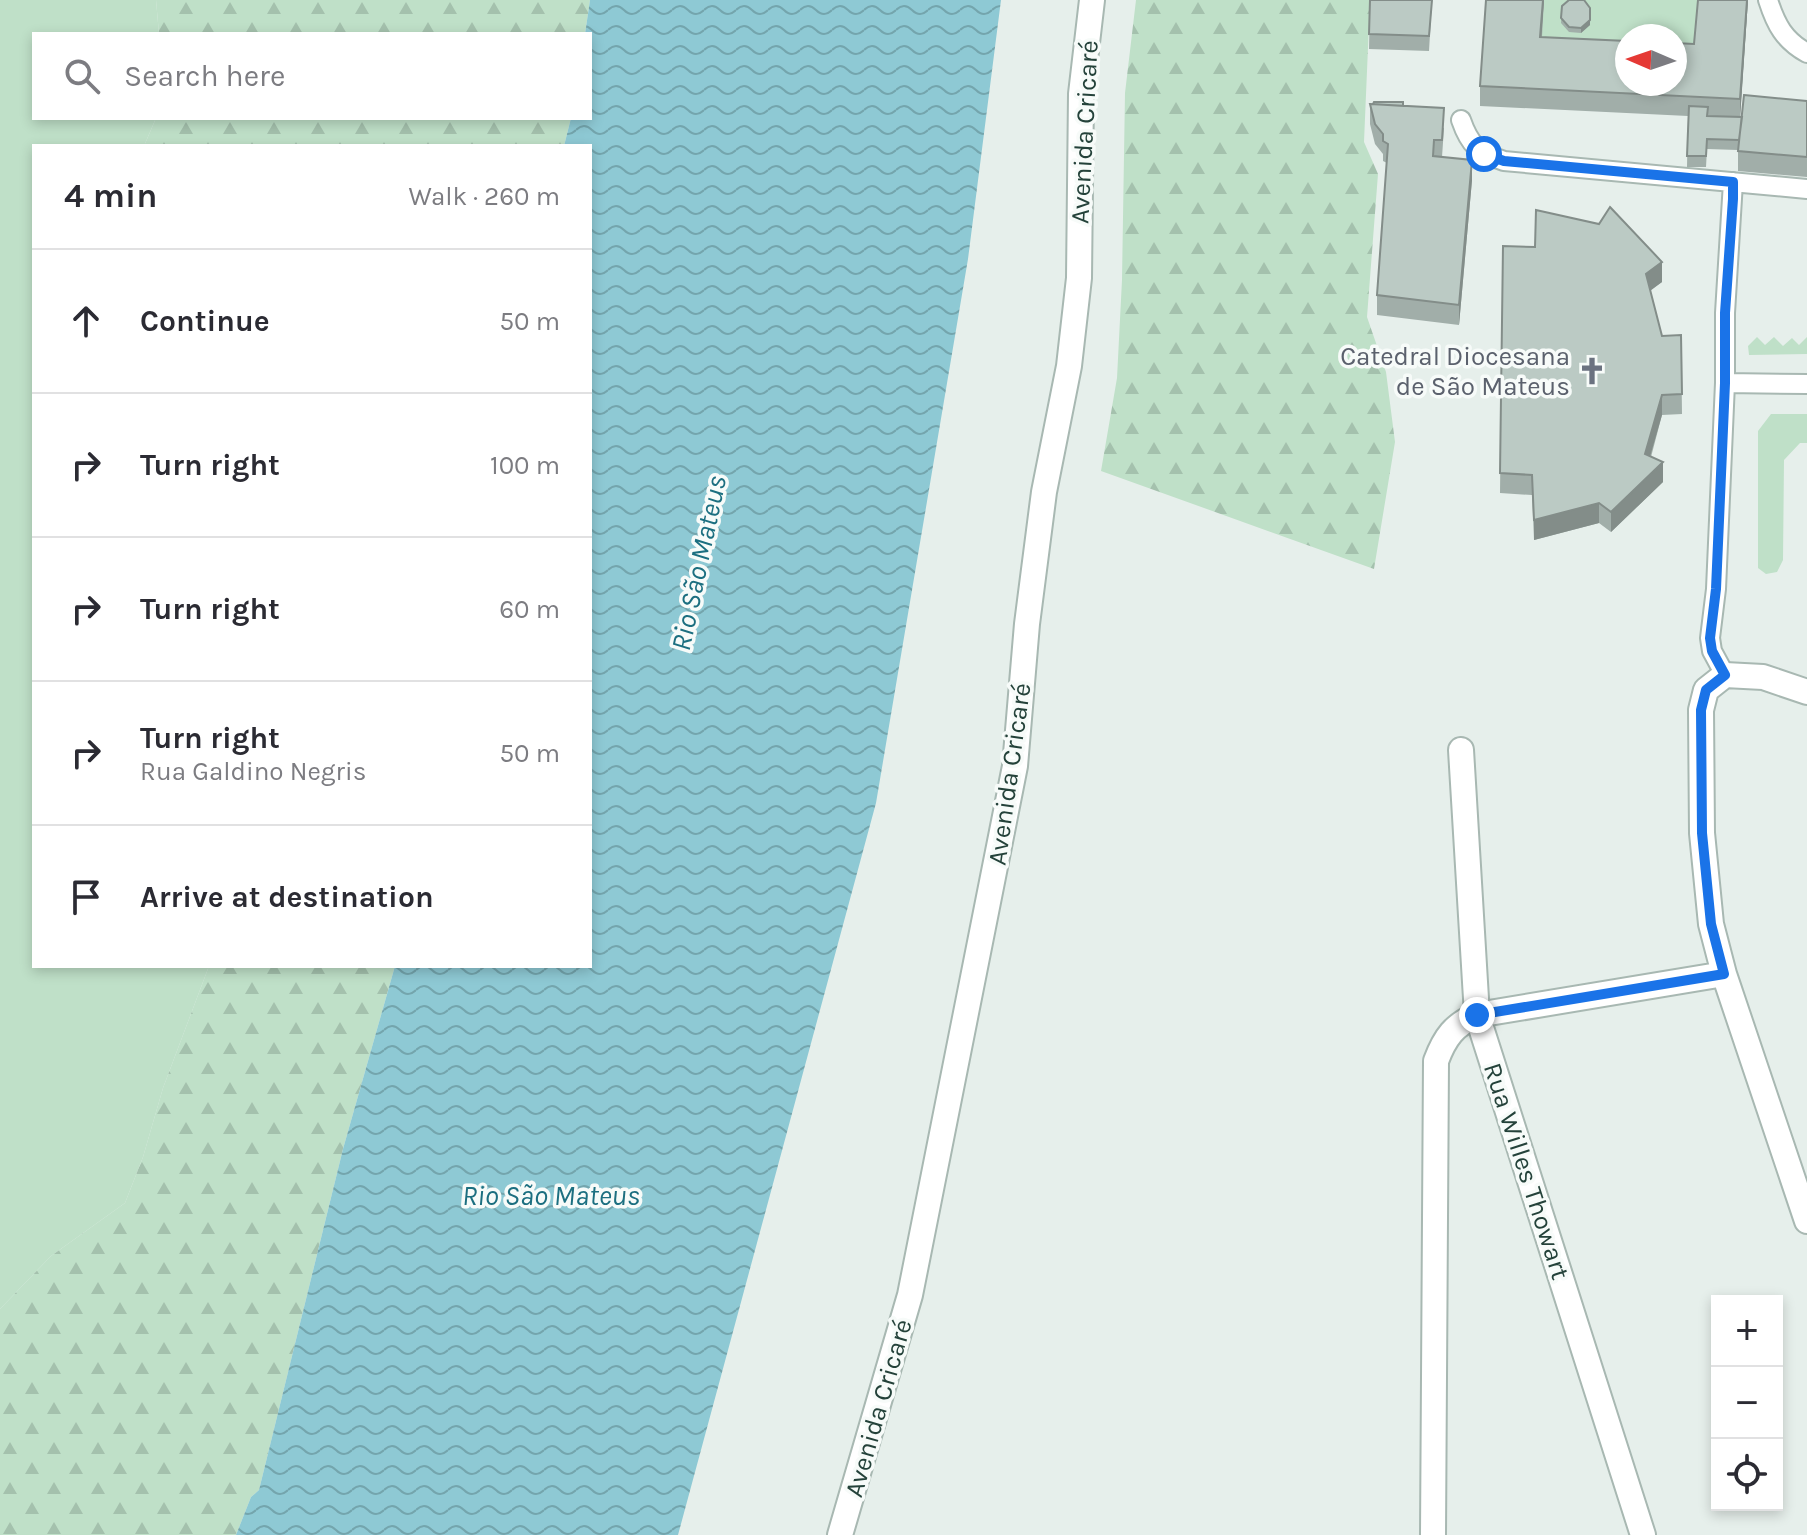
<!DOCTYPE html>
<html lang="en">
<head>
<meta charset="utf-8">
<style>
	body { margin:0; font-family:Karla,sans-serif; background:#f2f2f3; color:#2b2b33 }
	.controls { position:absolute; right:24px; bottom:24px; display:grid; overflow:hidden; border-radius:0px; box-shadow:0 4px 12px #0003 }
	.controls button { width:72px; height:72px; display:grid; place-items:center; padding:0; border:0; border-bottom:2px solid #e1e1e2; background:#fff; color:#2b2b33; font:40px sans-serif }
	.compass { position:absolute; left:1615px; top:24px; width:72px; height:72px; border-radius:50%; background:#fff; box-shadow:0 4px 12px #0003; rotate:272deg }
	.stop { position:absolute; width:24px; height:24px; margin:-18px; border:6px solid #1a73e8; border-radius:50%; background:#fff }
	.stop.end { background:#1a73e8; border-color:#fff; box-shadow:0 2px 8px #0008 }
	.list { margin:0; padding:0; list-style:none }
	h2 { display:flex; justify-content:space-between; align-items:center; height:104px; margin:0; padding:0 32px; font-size:34px }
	h2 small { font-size:26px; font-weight:400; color:#7c7c81 }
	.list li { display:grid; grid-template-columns:52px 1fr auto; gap:24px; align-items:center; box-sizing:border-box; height:144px; padding:0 32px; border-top:2px solid #e1e1e2 }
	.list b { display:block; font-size:30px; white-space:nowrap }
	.list p { margin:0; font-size:26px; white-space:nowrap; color:#7c7c81 }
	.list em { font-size:26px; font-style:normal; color:#7c7c81 }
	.icon { flex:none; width:44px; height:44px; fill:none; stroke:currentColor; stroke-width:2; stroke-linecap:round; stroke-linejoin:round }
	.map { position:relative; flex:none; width:1807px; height:1535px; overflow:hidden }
	.search { position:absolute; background:#fff; box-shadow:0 4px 12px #0003; left:32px; top:32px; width:560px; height:88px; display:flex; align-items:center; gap:20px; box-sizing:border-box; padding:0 28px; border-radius:0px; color:#7c7c81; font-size:30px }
	.panel { position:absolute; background:#fff; box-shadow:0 4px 12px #0003; left:32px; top:144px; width:560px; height:824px; border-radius:0px }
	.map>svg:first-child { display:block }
</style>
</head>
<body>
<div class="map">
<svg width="1807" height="1535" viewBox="0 0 1807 1535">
	<defs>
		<pattern id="forest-firs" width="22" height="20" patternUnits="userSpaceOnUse" patternTransform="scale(2)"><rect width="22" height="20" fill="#bfe0c8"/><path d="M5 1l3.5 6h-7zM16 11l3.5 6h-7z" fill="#a4c1ad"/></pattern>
		<pattern id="water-waves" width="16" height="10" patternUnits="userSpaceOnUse" patternTransform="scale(2)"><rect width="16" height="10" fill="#8ec9d4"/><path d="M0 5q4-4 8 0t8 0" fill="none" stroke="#74a5ad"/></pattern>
	</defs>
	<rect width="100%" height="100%" fill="#e6efeb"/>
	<!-- green -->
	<path fill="#bfe0c8" d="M 0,0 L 156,0 L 159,34 L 34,34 L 34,118 L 156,118 L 144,146 L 34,146 L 34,966 L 209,966 L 163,1088 L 143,1157 L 125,1203 L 51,1256 L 0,1309 Z
		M 1544,0 L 1699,0 L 1694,64 L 1675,63 L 1675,36 L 1627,36 L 1627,61 L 1540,57 Z
		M 1757,337 L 1765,345 L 1774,337 L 1783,346 L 1792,338 L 1799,345 L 1807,337 L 1807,354 L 1749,355 L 1748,346 Z
		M 1771,414 L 1807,414 L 1807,443 L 1800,443 L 1784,460 L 1783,560 L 1777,572 L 1766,574 L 1758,568 L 1758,431 Z"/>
	<!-- forest -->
	<path fill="url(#forest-firs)" d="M 156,0 L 590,0 L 585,34 L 159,34 Z
		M 1136,0 L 1370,0 L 1364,142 L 1378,174 L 1367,317 L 1386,372 L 1395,442 L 1374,569 L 1101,471 L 1117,378 L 1122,280 L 1125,93 Z
		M 156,118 L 571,118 L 564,146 L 144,146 Z
		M 209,966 L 395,966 L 343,1149 L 259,1490 L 251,1497 L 236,1535 L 0,1535 L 0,1309 L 51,1256 L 125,1203 L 143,1157 L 163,1088 Z"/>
	<!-- water -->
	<path fill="url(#water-waves)" d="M 590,0 L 1001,0 L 968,259 L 876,803 L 678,1535 L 236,1535 L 251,1497 L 259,1490 L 343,1149 L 395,966 L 590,966 L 590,146 L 564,146 L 571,118 L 590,118 L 590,34 L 585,34 Z"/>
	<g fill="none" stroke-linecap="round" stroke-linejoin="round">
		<defs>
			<path id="service" d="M 1768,0 C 1776,25 1784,40 1807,53
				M 1461,120 C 1470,146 1478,152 1504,161 L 1807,189
				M 1725,383 L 1807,384
				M 1725,675 L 1712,651 L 1710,638 L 1716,589 L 1725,383 L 1725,313 L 1733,182"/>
			<path id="minor" d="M 1807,692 L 1763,677 L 1725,675 L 1706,690 L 1701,710 L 1702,833 L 1711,924 L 1724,974 L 1807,1221
				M 1461,750 L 1477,1015 L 1643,1535
				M 840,1535 L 910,1295 L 1015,766 L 1027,624 L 1044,492 L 1069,366 L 1079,278 L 1081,94 L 1092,0
				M 1433,1535 L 1436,1061 C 1445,1037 1454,1025 1477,1015 L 1724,974"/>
		</defs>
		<!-- service casing -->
		<use href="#service" stroke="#a8b8b2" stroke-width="22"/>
		<!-- minor casing -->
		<use href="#minor" stroke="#a8b8b2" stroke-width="28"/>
		<!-- service -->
		<use href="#service" stroke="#fff" stroke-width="18"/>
		<!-- minor -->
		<use href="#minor" stroke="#fff" stroke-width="24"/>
	</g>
	<!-- wall -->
	<path fill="#a1aea9" d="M 1370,0 L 1432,0 L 1429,51 L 1369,49 Z
		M 1486,0 L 1544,0 L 1542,37 L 1694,44 L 1748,0 L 1740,117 L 1807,101 L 1807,177 L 1738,171 L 1738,150 L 1707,149 L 1706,167 L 1687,167 L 1688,116 L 1480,106 L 1480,86 Z
		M 1562,6 L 1590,8 L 1590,25 L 1581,33 L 1569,32 L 1561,23 Z
		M 1370,104 L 1403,106 L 1444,128 L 1442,157 L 1472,180 L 1459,325 L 1377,315 L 1377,295 L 1387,163 L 1383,161 L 1383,154 L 1375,144 L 1370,124 Z
		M 1503,246 L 1662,282 L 1650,290 L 1662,336 L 1681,335 L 1682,414 L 1662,415 L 1651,457 L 1663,482 L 1611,532 L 1599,523 L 1534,540 L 1532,495 L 1500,493 Z"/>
	<!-- shaded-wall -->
	<path fill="#838d89" d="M 1543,0 L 1544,0 L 1540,57 L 1540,37 Z
		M 1747,0 L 1748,0 L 1740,119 L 1740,99 Z
		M 1590,20 L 1590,25 L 1581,33 L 1581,28 Z
		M 1472,160 L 1472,180 L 1459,325 L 1459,305 Z
		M 1662,262 L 1662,282 L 1646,294 L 1646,274 Z
		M 1662,395 L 1662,415 L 1645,474 L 1645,454 Z
		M 1663,462 L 1663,482 L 1611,532 L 1611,512 Z
		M 1599,503 L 1599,523 L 1534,540 L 1534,520 Z"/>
	<!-- building -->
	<path fill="#bbcac4" stroke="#838d89" stroke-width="2" d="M 1370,0 L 1432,0 L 1429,36 L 1369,34 Z
		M 1486,0 L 1543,0 L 1540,37 L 1627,41 L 1627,84 L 1675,84 L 1675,43 L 1694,44 L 1698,0 L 1747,0 L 1740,99 L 1480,86 Z
		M 1569,0 L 1584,0 L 1590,8 L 1590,20 L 1581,28 L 1569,27 L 1561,18 L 1562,6 Z
		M 1744,95 L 1807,101 L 1807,157 L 1738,151 Z
		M 1374,102 L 1403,102 L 1403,106 L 1373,104 Z
		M 1370,104 L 1444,108 L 1442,140 L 1434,140 L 1433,156 L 1472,160 L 1459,305 L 1377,295 L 1388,144 L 1383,141 L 1383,134 L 1375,124 Z
		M 1689,106 L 1708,107 L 1707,116 L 1742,117 L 1739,140 L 1707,139 L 1706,156 L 1687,156 Z
		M 1610,207 L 1662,262 L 1646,274 L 1662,336 L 1681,335 L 1682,394 L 1662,395 L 1645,454 L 1663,462 L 1611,512 L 1599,503 L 1534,520 L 1532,475 L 1500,473 L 1503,246 L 1535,247 L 1536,210 L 1599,224 Z"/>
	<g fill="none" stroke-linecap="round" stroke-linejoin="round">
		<!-- route -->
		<path stroke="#1a73e8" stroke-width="10" d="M 1477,1015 L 1724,974 L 1711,924 L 1702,833 L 1701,710 L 1706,690 L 1725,675 L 1712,651 L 1710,638 L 1716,589 L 1725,383 L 1725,313 L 1733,199 L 1733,182 L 1504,161 L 1484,154"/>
	</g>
	<!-- icons -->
	<defs>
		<symbol id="church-bare" viewBox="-9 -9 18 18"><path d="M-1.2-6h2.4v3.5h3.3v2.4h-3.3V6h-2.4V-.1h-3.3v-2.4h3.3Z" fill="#6b7280" stroke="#f7fbf9" stroke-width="2.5" paint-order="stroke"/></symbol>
	</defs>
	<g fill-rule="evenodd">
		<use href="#church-bare" x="1572" y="351" width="40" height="40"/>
	</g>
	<g text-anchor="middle" stroke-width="7" stroke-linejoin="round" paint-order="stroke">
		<!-- street labels -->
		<g font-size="26" fill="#24423a" stroke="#f7fbf9">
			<text transform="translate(1084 132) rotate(-87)" y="9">Avenida Cricaré</text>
			<text transform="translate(1009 774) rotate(-82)" y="9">Avenida Cricaré</text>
			<text transform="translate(1527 1171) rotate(72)" y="9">Rua Willes Thowart</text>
			<text transform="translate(878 1408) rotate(-74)" y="9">Avenida Cricaré</text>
		</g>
		<!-- worship labels -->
		<g font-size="26" fill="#5b616d" stroke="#f7fbf9" text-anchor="end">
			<text x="1570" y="365">Catedral Diocesana<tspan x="1570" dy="30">de São Mateus</tspan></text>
		</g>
		<!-- water labels -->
		<g font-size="28" font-style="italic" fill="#1c6f80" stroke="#f7fbf9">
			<text transform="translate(698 563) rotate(-78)" y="10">Rio São Mateus</text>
			<text x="551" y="1205">Rio São Mateus</text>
		</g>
	</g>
</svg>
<div class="controls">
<button>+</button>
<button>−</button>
<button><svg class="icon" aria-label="locate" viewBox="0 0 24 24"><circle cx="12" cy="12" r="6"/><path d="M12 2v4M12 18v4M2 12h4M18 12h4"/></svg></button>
</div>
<svg class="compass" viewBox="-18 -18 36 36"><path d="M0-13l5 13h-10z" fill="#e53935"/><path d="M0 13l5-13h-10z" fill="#7c7c81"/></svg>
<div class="stop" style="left:1484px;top:154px"></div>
<div class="stop end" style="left:1477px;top:1015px"></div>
<div class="search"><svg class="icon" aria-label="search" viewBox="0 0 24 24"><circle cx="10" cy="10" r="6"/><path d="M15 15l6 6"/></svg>Search here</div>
<section class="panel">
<h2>4 min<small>Walk · 260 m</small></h2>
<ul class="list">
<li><svg class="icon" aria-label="ahead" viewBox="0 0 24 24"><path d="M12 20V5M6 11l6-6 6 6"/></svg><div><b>Continue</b></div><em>50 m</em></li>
<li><svg class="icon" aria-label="right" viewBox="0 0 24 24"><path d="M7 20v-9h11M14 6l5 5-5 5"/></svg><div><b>Turn right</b></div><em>100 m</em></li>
<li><svg class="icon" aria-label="right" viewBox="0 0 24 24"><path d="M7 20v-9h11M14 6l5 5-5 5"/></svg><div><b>Turn right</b></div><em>60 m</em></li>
<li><svg class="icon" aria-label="right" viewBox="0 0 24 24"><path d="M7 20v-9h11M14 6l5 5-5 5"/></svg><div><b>Turn right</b><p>Rua Galdino Negris</p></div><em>50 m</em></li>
<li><svg class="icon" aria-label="arrive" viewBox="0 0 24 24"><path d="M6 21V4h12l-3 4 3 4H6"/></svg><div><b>Arrive at destination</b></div></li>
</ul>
</section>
</div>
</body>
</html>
